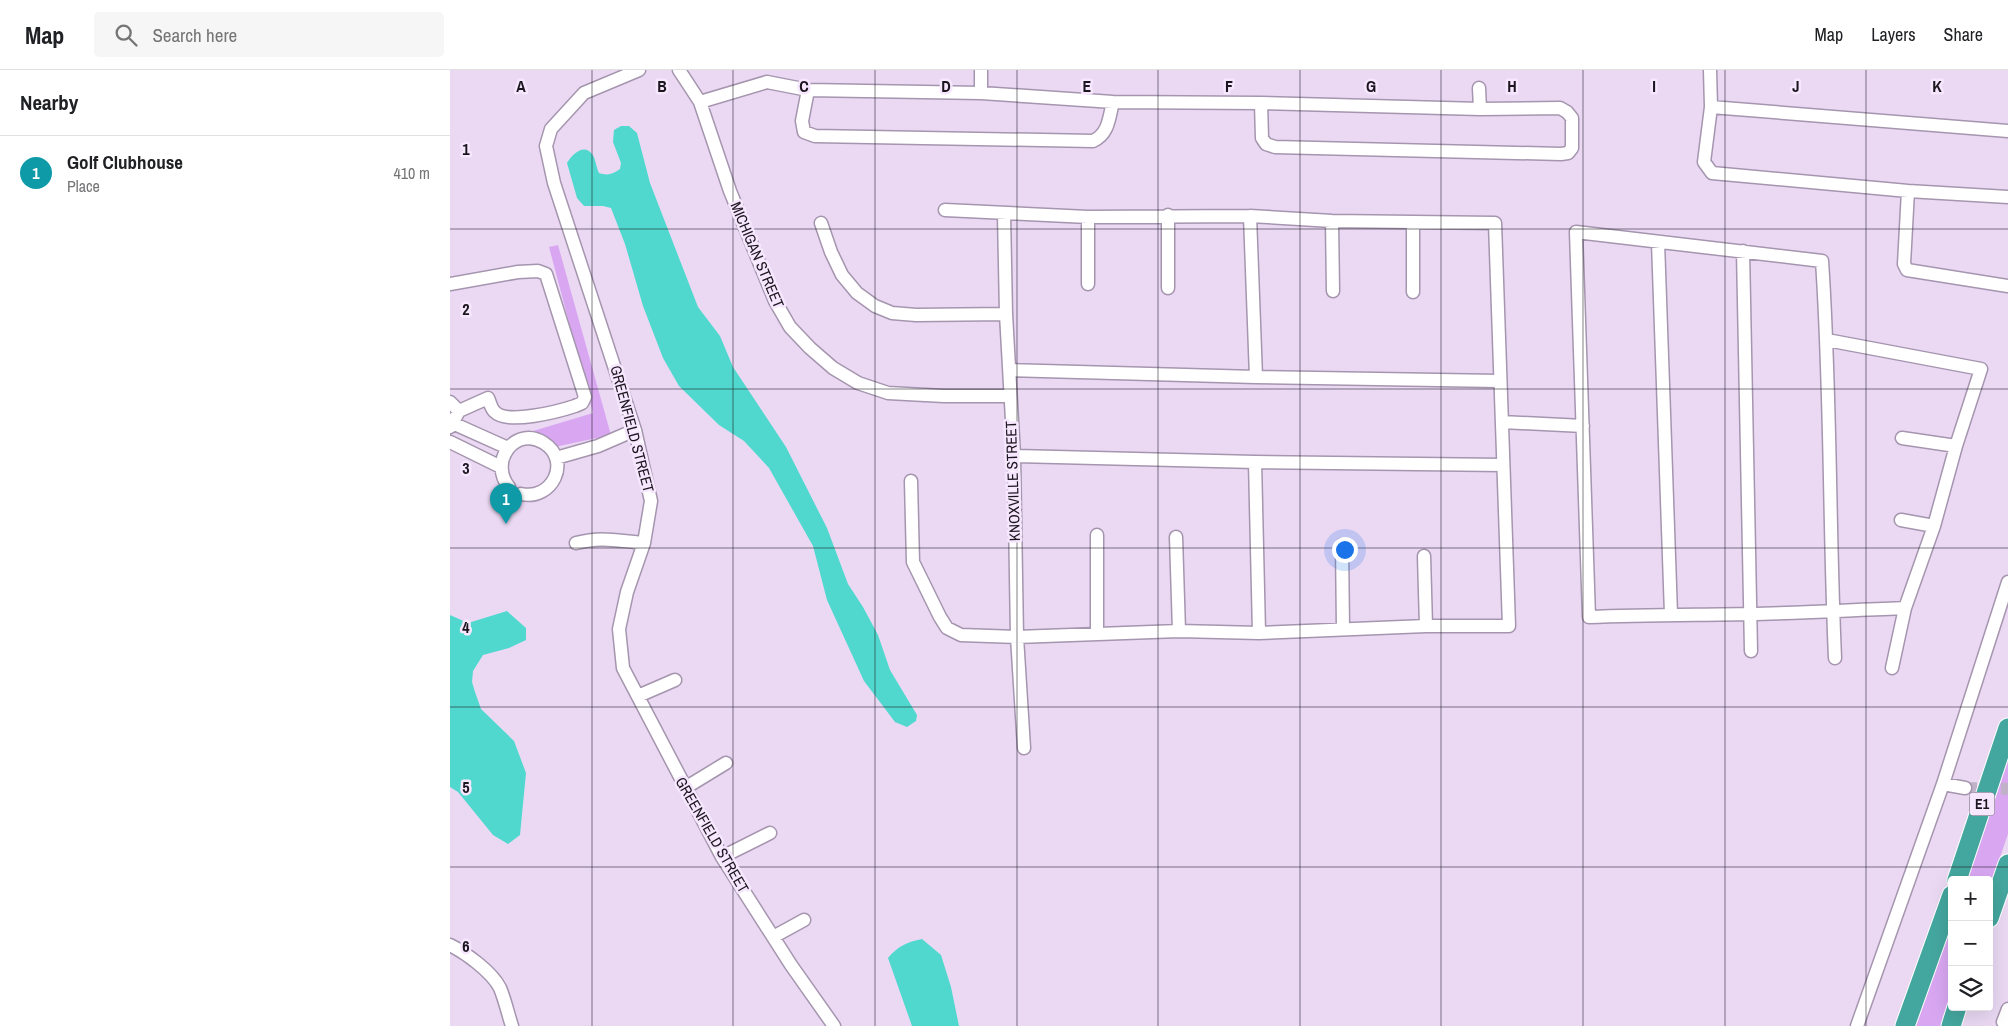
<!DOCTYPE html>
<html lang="en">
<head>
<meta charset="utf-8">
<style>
	body { margin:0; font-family:"Archivo Narrow",sans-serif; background:#f6f6f6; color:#202124 }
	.controls { position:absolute; right:15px; bottom:15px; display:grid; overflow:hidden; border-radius:5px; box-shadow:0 5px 20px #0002 }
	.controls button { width:45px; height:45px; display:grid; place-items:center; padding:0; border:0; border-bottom:1px solid #e0e0e0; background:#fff; color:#202124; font:25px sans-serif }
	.you { position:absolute; left:894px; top:479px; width:18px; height:18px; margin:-12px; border:4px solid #fff; border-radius:50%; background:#1a73e8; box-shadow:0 0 0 8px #1a73e833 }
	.badge { display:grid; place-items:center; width:32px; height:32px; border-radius:50%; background:#347c76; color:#fff; font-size:16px; font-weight:700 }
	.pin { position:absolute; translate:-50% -41px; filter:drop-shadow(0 1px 2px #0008) }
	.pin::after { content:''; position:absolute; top:26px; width:18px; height:15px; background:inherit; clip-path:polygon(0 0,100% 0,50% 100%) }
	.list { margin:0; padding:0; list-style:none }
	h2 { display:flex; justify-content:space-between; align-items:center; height:65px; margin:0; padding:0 20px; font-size:21px }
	h2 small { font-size:16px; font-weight:400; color:#757577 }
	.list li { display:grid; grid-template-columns:32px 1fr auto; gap:15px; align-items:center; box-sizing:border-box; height:75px; padding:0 20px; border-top:1px solid #e0e0e0 }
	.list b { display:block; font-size:19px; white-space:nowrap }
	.list p { margin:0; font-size:16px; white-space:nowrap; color:#757577 }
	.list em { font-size:16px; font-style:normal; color:#757577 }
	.icon { flex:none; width:28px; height:28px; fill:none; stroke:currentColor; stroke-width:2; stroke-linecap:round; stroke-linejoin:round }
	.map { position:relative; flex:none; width:1558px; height:956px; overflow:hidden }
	header { display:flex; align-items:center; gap:30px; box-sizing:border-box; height:70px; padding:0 25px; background:#fff; border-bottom:1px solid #e0e0e0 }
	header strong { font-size:24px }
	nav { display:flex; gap:28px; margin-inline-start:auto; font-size:18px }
	.search { width:350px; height:45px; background:#f6f6f6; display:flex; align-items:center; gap:12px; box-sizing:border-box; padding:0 18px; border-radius:5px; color:#757577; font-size:19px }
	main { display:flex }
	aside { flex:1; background:#fff }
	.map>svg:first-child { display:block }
</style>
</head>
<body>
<header>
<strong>Map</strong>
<div class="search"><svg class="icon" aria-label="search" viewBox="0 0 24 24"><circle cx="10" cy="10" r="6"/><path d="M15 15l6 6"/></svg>Search here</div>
<nav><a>Map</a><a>Layers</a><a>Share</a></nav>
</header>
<main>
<aside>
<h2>Nearby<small></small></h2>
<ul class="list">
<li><span class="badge" style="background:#0f9aa8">1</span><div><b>Golf Clubhouse</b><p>Place</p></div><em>410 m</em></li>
</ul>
</aside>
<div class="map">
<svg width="1558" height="956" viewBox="0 0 1558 956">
	<rect width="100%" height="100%" fill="#ebd9f4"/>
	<!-- green -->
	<path fill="#d9a7f2" d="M 108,175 L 161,365 L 100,378 L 73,364 L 143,343 L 99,177 Z
		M 1558,680 L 1558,764 L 1539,819 L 1539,810 L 1515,810 Z
		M 1502,847 L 1502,928 L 1492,956 L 1464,956 Z"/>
	<!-- water -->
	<path fill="#50d8ce" d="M 171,56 L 179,56 L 187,63 L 200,113 L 248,237 L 270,266 L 283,297 L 336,377 L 377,458 L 398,514 L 413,537 L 428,565 L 440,600 L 467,645 L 466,651 L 457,657 L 445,652 L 414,611 L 377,530 L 363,476 L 319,398 L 294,371 L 269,355 L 229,316 L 213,288 L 193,236 L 175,174 L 161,138 L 153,136 L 134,136 L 127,128 L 117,93 C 122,84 134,73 142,84 C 146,89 146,97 149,103 C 158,106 163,104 170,99 L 171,93 L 163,72 L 164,60 Z
		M 57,541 L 76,558 L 76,570 L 59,578 L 33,585 L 23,601 L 22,612 L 25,622 L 31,639 L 64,671 L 76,703 L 70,765 L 58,774 L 43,765 L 8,722 L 0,717 L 0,545 L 18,553 Z
		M 472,869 L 491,885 L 501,917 L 509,956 L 462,956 L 438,888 C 448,876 457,872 472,869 Z"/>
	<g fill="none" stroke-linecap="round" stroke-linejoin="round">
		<!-- minor-tunnel -->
		<path stroke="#c1b2c9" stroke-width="12" stroke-dasharray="12 6" stroke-linecap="butt" d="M 1515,718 L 1558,719"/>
		<defs>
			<path id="minor" d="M 189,0 L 134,23 L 101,59 L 96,76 L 104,113 L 185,360 L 201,431 L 194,473 L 177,522 L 169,559 L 173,598 L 272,787 L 341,895 L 384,956
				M 229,0 L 250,32 L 280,121 L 325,231 L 340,257 L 360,278 L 383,298 L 408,313 L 438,323 L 494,326 L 560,326
				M 1260,0 L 1261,37 L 1254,92 L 1262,103 L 1458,121 L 1558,127
				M 1029,18 L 1030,39
				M 358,20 L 352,51 L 354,62 L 365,66 L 643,71 C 659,64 659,47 663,32
				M 531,23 L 531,0
				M 250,32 L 317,12 L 358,20 L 531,23 L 663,32 L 811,33 L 1030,39 L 1110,38 L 1117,42 L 1122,48 L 1122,78 L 1118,83 L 1111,84 L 825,77 L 816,74 L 812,68 L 811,33
				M 1261,37 L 1558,61
				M 1458,121 L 1454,194 L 1457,200 L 1558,216
				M 554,144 L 556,244 L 564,386 L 567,567 L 574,678
				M 718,145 L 718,218
				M 800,146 L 806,307
				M 638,147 L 638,214
				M 882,151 L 883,221
				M 963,152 L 963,222
				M 371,153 L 381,182 L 392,205 L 407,223 L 425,236 L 442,243 L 466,245 L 556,244
				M 1208,172 L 1221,544
				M 1293,181 L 1301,581
				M 0,214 L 68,202 L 88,201 L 96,204 L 135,327 L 132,333 L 125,336 C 110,341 57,355 45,342 C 41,339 40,332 38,328 L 9,341 L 0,357
				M 1377,270 L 1531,299 L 1506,376 L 1484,456 L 1455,538 L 1442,598
				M 560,300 L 806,307 L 1049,311
				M 0,332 L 9,341
				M 0,352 L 58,378
				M 1052,352 L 1133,356
				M 1452,368 L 1506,376
				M 0,372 L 51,397
				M 564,386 L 805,392 L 1053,395
				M 106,388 L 148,376 L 185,360
				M 805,392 L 809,563
				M 461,411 L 463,492 L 490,547 L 497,558 L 511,565 L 567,567 L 729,561 L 809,563 L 976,556 L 1059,556 L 1045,153 L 882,151 L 800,146 L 638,147 L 495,140
				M 59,417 C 38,391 66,355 94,373 C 122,391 102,431 71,424
				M 1451,450 L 1484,456
				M 726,467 L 729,561
				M 126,473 C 153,466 167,471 194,473
				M 892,475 L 893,559
				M 974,486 L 976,556
				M 647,563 L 647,465
				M 1385,588 C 1379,456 1381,323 1372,191 L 1126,162 L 1139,547 C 1193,545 1246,545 1299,544 C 1351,543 1403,540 1455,538
				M 188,626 L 225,610
				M 1493,714 L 1515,718
				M 235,718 L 276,693
				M 272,787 L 320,763
				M 323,867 L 354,850
				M 0,875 C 16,883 42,902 50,918 C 55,930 58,944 62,956
				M 1558,939 L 1553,952 L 1558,954
				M 1407,956 L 1493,714 L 1558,512"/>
			<path id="highway" d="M 1507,810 L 1558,658
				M 1539,848 L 1558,794
				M 1455,956 L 1502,825
				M 1501,956 L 1507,937"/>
		</defs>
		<!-- minor casing -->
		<use href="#minor" stroke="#a595ae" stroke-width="15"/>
		<!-- highway casing -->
		<use href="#highway" stroke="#fff" stroke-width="21"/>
		<!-- minor -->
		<use href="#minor" stroke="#fff" stroke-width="12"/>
		<!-- highway -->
		<use href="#highway" stroke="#44a79f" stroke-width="19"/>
	</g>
	<!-- grid -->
	<path fill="none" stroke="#1b151e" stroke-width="1" stroke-opacity="0.55" d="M 142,0 L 142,956M 283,0 L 283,956M 425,0 L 425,956M 567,0 L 567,956M 708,0 L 708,956M 850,0 L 850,956M 991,0 L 991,956M 1133,0 L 1133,956M 1275,0 L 1275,956M 1416,0 L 1416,956M 0,159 L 1558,159M 0,319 L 1558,319M 0,478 L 1558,478M 0,637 L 1558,637M 0,797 L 1558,797"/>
	<g text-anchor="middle" stroke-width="5" stroke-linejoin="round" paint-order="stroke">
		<!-- shield labels -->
		<rect fill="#f6e7fe" stroke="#5d5461" stroke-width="1" x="1519.5" y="722.5" width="25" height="23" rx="4"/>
		<g font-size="14" font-weight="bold" fill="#1b151e">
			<text x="1532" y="739">E1</text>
		</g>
		<!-- street labels -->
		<g font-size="15" fill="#1b151e" stroke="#f6e7fe">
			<text transform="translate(307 185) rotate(67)" y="5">MICHIGAN STREET</text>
			<text transform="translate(182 359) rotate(75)" y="5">GREENFIELD STREET</text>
			<text transform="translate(563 411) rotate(-92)" y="5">KNOXVILLE STREET</text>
			<text transform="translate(262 765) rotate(60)" y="5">GREENFIELD STREET</text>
		</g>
	</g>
	<g font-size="16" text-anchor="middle" font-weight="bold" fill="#1b151e" stroke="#f6e7fe" stroke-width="5" stroke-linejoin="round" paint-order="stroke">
		<text x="71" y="22">A</text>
		<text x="212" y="22">B</text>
		<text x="354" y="22">C</text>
		<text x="496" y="22">D</text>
		<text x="637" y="22">E</text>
		<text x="779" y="22">F</text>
		<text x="921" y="22">G</text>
		<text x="1062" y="22">H</text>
		<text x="1204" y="22">I</text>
		<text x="1346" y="22">J</text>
		<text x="1487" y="22">K</text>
		<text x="16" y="85">1</text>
		<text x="16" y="245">2</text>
		<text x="16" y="404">3</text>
		<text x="16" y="563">4</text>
		<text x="16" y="723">5</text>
		<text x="16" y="882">6</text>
	</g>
</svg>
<div class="controls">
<button>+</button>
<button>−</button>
<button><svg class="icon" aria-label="layers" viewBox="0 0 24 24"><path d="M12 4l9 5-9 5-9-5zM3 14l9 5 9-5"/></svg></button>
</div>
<div class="you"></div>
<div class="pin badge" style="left:56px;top:454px;background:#0f9aa8">1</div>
</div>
</main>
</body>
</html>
